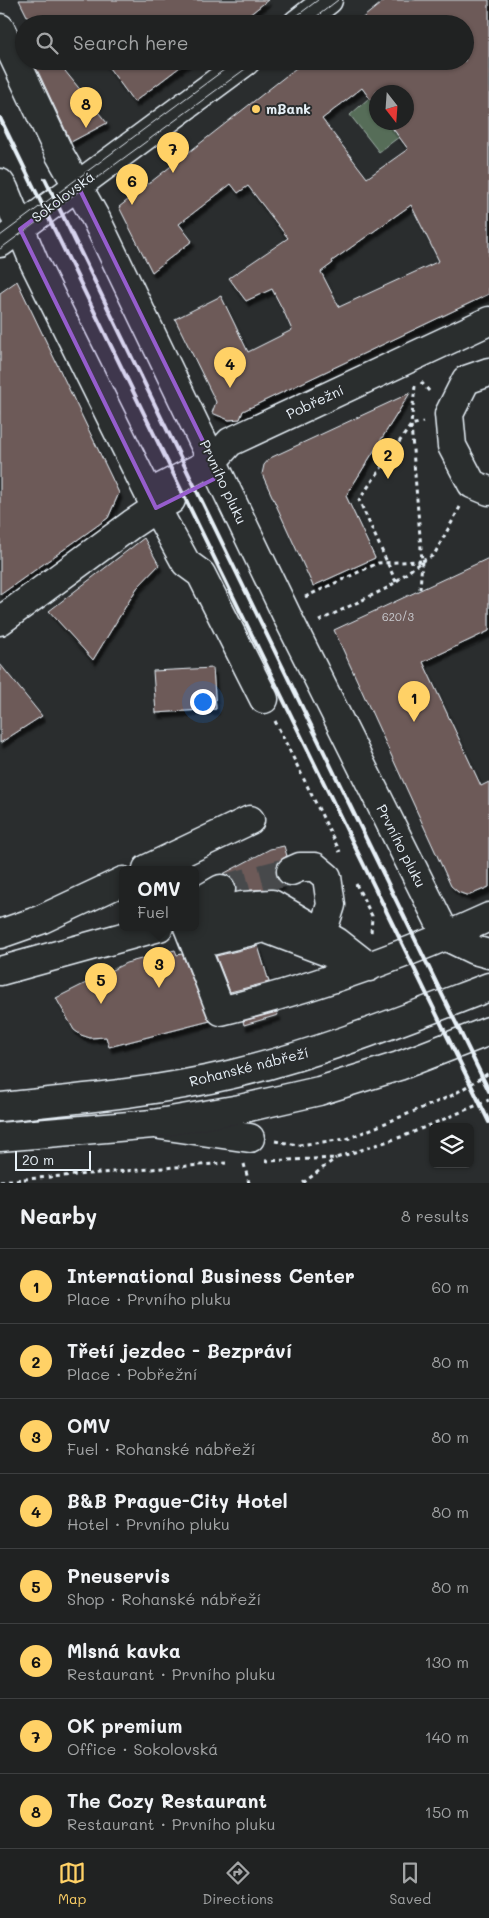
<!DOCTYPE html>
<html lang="en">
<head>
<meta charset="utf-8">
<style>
	body { margin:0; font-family:Mali,sans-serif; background:#2d2f2f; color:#f1f3f6 }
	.controls { position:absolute; right:15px; bottom:15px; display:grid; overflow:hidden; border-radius:8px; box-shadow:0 1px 4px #0004 }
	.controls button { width:45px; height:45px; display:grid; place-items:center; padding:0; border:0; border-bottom:1px solid #3d3f40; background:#202222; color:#f1f3f6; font:25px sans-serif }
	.compass { position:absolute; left:369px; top:85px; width:45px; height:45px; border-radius:50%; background:#202222; box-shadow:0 1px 4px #0004; rotate:163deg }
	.scale { position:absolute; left:15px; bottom:12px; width:76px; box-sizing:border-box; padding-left:5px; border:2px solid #e8f1f8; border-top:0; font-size:14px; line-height:18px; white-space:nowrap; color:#e8f1f8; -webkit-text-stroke:4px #2a2d2e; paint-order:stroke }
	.you { position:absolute; left:202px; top:701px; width:18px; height:18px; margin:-12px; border:4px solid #fff; border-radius:50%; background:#1a73e8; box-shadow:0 0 0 8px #1a73e833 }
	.badge { display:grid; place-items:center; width:32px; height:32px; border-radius:50%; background:#ffd166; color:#111; font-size:16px; font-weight:700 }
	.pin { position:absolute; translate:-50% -41px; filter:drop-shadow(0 1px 2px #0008) }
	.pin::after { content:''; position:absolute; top:26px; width:18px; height:15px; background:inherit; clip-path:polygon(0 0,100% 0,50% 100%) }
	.popup { position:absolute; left:119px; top:866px; width:80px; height:65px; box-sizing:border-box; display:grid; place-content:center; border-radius:8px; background:#202222; filter:drop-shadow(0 1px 4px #0005); font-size:16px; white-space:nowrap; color:#a2a4a5 }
	.popup b { font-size:19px; color:#f1f3f6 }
	.popup::after { content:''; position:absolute; left:50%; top:100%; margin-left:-10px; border:10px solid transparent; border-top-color:#202222 }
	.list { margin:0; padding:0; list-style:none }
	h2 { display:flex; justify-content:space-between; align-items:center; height:65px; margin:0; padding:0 20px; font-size:21px }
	h2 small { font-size:16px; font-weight:400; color:#a2a4a5 }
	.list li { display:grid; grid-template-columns:32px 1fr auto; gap:15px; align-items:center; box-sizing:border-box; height:75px; padding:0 20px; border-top:1px solid #3d3f40 }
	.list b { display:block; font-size:19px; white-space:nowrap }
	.list p { margin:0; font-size:16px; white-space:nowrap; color:#a2a4a5 }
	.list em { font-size:16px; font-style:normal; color:#a2a4a5 }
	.icon { flex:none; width:28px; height:28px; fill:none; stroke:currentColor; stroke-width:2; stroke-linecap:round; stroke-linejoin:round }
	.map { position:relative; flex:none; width:489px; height:1183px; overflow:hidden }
	.search { position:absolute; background:#202222; box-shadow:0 1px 4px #0004; left:15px; right:15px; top:15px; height:55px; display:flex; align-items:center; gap:12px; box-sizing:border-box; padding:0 18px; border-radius:28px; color:#a2a4a5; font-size:19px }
	.sheet { height:665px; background:#202222 }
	nav { display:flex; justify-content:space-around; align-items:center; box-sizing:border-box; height:70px; border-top:1px solid #3d3f40; background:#202222; font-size:14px; color:#a2a4a5 }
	nav a { display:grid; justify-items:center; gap:2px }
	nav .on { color:#ffd166 }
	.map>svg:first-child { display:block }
</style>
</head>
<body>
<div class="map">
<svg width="489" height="1183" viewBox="0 0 489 1183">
	<defs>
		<filter id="shadow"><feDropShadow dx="3" dy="5.5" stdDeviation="1" flood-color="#0009"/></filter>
	</defs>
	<rect width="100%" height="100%" fill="#2a2d2e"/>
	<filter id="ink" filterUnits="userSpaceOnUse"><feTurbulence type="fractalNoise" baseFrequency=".02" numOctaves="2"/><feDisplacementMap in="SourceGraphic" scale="10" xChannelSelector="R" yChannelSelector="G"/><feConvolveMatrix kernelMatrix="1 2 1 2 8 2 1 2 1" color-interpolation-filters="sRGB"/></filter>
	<g filter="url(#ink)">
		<!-- green -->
		<path fill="#566d59" stroke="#9fafa8" d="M 369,98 L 376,107 L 376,122 L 388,123 L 399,137 L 379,152 L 350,115 Z"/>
		<!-- building -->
		<path fill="#6d5a59" stroke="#e8f1f8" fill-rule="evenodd" filter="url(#shadow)" d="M 19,0 L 268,0 L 238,24 L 31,24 Z
			M 385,0 L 489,0 L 489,294 L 243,411 L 240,419 L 229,420 L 212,413 L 216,402 L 175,319 L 221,296 L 248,352 L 292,330 L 284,312 L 272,289 L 246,301 L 229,278 L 288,238 L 248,186 L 238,193 L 231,184 L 179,224 L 192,241 L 152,272 L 119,207 L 305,61 L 465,61 L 465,24 L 355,24 ZM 362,88 L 376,107 L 376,92 L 406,92 L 406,122 L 388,122 L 408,149 L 367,178 L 322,119 ZM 411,205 L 439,261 L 339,307 L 321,272 L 333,263 L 332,261 Z
			M 33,61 L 57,61 L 107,123 L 71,142 Z
			M 104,61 L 188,61 L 134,102 Z
			M 17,281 L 119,493 L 108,518 L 0,595 L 0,293 Z
			M 410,393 L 346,496 L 375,558 L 313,586 L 262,474 L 264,465 L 270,458 Z
			M 144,538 L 159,565 L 137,588 L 93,660 L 49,611 Z
			M 489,558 L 489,631 L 423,662 L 481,786 L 489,782 L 489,887 L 470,895 L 466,895 L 458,892 L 451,886 L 334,630 Z
			M 0,664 L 42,716 L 0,743 Z
			M 213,668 L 216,709 L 156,713 L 153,671 Z
			M 284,846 L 287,856 L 279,861 L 275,870 L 277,878 L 283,884 L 268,889 L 236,891 L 234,881 L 229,876 L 223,874 L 270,849 Z
			M 258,946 L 269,982 L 230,992 L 216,956 Z
			M 175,950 L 177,955 L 182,954 L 210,1021 L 109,1047 L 106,1037 L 90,1038 L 81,1035 L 74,1030 L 56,998 L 126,963 Z
			M 277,1012 L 278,1015 L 244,1025 L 243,1021 Z"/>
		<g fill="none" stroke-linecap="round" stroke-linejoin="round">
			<!-- minor-tunnel -->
			<path stroke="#464a4c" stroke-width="28" stroke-dasharray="28 14" stroke-linecap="butt" d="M 221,889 L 291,871"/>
			<defs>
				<path id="minor" d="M 297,24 L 328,0
					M 0,28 L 60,155 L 96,219 L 289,620 L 447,937 L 474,950 L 489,954
					M 0,183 L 4,189 L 34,262 L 156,508 L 186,563 L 201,574 L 264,699
					M 0,243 L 246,61
					M 489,372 L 466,380 L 449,414 L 452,446 L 472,484 L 489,491
					M 149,494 L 213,461 L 230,442 L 489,321
					M 0,621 L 132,524 L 156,508 L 171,500
					M 147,869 L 250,820
					M 291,871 L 300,867 L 315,867 L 327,877 L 331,905 L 322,933
					M 195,904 L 221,889
					M 195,917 L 242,906 L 272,904 L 337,942 L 369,967
					M 188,927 L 221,1011 C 313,988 402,957 489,917
					M 0,934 L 40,920 L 123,881
					M 195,945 L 264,928 L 330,953
					M 0,971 L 159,927
					M 160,1125 L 250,1138"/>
				<path id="major" d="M 0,1107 C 78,1099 157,1092 233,1074 C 321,1053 405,1019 489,987
					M 0,1137 L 153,1124 L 240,1109 L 319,1091 L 399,1066 L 489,1031"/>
			</defs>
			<!-- minor casing -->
			<use href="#minor" stroke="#e8f1f8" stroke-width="31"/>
			<!-- major casing -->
			<use href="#major" stroke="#e8f1f8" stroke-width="31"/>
			<!-- path -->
			<path stroke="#e8f1f8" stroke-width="3" stroke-dasharray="4 4" stroke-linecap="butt" d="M 421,382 L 430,392
				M 415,386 L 411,425 L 422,561 L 420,589
				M 396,582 L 359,500 L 411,425 L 423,422
				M 305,597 L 378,563 L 421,561
				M 319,621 L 389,587 L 422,561 L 434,555 L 460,507
				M 275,721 L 340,852
				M 356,884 L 372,916 L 371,934
				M 275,1141 L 298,1145 L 347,1139 L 451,1096 L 489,1073
				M 265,1161 L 336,1158 L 404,1136 L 489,1100
				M 244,1164 L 249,1183
				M 0,1181 L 226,1163
				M 303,1183 L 336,1158"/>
			<!-- minor -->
			<use href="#minor" stroke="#2a2d2e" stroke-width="28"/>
			<!-- major -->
			<use href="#major" stroke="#2a2d2e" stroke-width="28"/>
			<!-- tram -->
			<path stroke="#e8f1f8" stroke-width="1" d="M 286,24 L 318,0
				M 307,24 L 338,0
				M 0,236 L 236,61
				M 0,249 L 256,61"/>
			<!-- rail -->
			<path stroke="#e8f1f8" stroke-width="4" d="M 0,118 L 489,1122
				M 45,179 L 489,1091"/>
		</g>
	</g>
	<!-- marked area -->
	<path fill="#965dcd" fill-opacity="0.2" stroke="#965dcd" stroke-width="4" stroke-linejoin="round" d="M 78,186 L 220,476 L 156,508 L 20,229 Z"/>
	<!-- markers -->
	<circle fill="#ffd166" stroke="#2a2d2e" stroke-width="2" cx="256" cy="109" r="5"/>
	<g text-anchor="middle" stroke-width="4" stroke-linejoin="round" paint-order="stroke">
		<!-- number labels -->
		<g font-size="11" fill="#c9cbd0">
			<text x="398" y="621">620/3</text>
		</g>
		<!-- poi labels -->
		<g font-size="14" font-weight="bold" fill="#e8f1f8" stroke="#2a2d2e" text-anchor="start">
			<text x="266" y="114">mBank</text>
		</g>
		<!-- street labels -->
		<g font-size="14" fill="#e8f1f8" stroke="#2a2d2e">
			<text transform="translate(63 197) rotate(-37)" y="5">Sokolovská</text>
			<text transform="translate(315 402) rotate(-25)" y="5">Pobřežní</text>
			<text transform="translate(223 482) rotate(65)" y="5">Prvního pluku</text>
			<text transform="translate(401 846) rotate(63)" y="5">Prvního pluku</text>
			<text transform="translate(249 1067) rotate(-14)" y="5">Rohanské nábřeží</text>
		</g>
	</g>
</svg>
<div class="controls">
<button><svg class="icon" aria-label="layers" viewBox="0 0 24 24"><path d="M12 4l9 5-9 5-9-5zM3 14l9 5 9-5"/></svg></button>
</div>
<svg class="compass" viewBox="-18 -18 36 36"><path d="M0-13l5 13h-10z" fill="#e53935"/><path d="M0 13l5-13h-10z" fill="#a2a4a5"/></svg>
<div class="scale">20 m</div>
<div class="you"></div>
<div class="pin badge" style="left:414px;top:722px">1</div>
<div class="pin badge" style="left:388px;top:479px">2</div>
<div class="pin badge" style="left:159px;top:988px">3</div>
<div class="popup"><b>OMV</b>Fuel</div>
<div class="pin badge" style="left:230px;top:388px">4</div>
<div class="pin badge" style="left:101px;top:1004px">5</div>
<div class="pin badge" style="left:132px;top:205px">6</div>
<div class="pin badge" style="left:173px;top:173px">7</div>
<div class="pin badge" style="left:86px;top:128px">8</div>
<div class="search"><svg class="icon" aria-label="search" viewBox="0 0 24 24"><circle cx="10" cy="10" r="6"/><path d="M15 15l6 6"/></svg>Search here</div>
</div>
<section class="sheet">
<h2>Nearby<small>8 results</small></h2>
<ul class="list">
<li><span class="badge">1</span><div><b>International Business Center</b><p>Place · Prvního pluku</p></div><em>60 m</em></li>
<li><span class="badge">2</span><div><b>Třetí jezdec - Bezpráví</b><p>Place · Pobřežní</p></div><em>80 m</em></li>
<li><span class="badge">3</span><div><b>OMV</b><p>Fuel · Rohanské nábřeží</p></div><em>80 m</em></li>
<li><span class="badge">4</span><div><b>B&amp;B Prague-City Hotel</b><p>Hotel · Prvního pluku</p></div><em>80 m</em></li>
<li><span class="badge">5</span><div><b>Pneuservis</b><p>Shop · Rohanské nábřeží</p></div><em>80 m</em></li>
<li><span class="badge">6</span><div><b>Mlsná kavka</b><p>Restaurant · Prvního pluku</p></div><em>130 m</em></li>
<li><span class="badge">7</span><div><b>OK premium</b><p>Office · Sokolovská</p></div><em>140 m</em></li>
<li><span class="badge">8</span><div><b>The Cozy Restaurant</b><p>Restaurant · Prvního pluku</p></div><em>150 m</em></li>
</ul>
</section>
<nav>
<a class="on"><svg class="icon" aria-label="map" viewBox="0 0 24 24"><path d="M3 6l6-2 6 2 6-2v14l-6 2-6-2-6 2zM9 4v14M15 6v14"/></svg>Map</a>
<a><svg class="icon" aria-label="directions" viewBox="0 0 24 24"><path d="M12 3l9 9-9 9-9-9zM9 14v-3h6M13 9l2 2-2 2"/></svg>Directions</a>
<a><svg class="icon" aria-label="saved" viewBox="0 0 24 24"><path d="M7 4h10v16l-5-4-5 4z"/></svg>Saved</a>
</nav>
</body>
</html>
